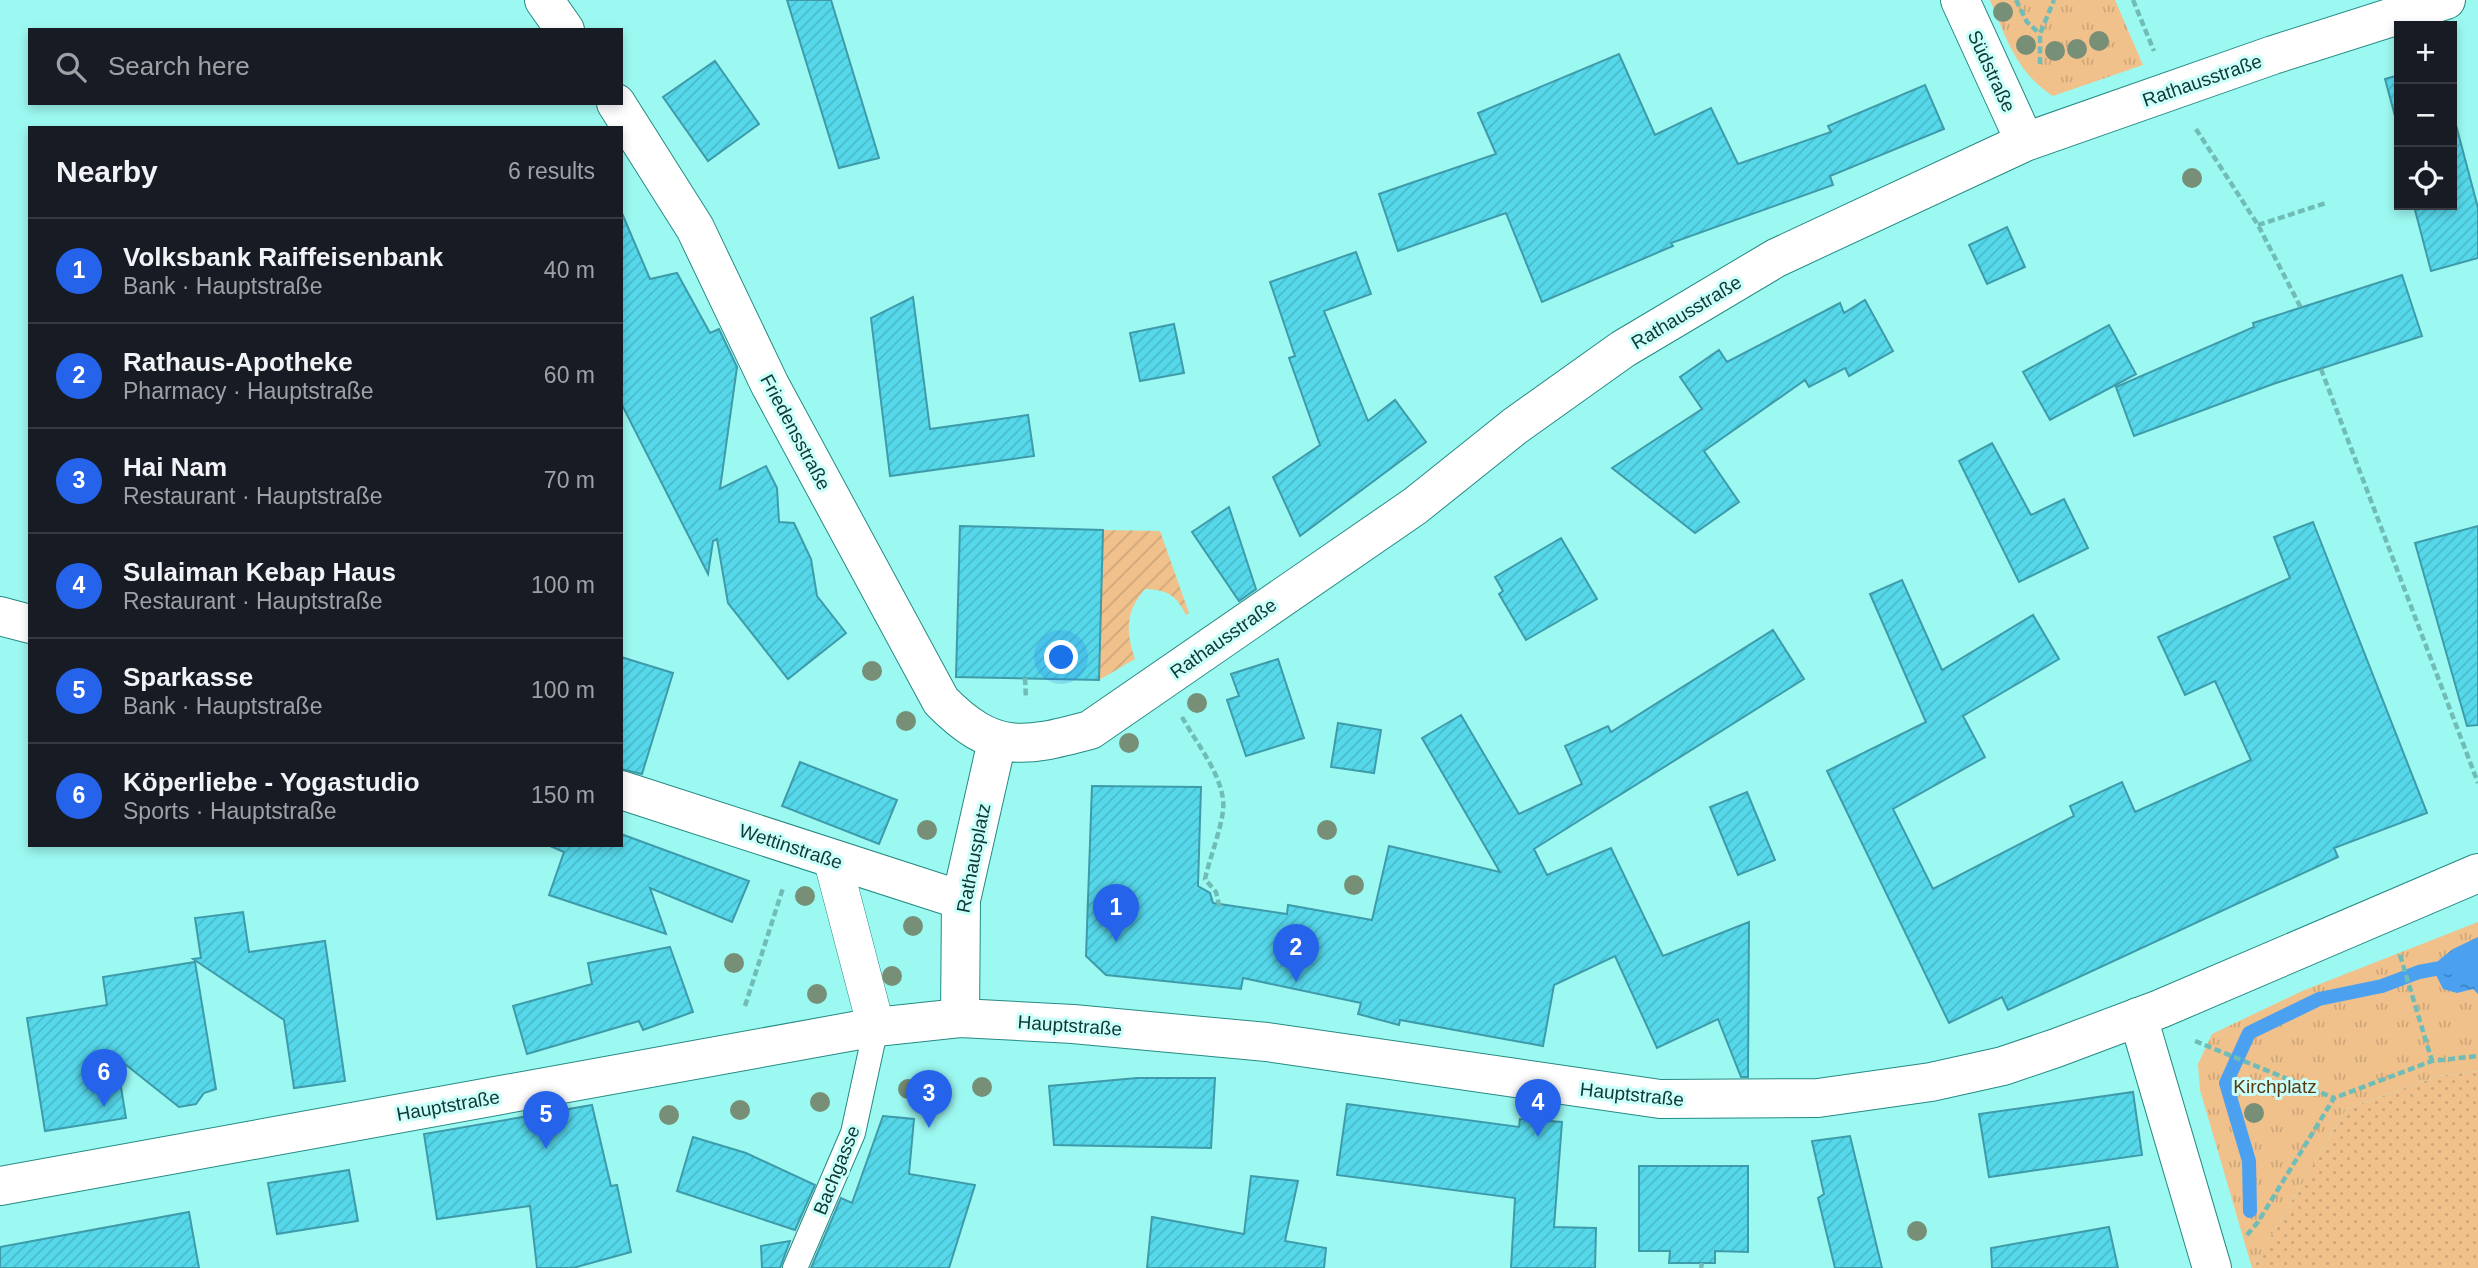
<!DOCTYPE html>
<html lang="en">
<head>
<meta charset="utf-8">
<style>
	body { margin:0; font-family:Arial,sans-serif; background:#20242c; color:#f1f3f6 }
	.controls { position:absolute; right:21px; top:21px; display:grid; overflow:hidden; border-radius:0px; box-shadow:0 4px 10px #0003 }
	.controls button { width:63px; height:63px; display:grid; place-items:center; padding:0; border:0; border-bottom:2px solid #363941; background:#171b24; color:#f1f3f6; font:35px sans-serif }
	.you { position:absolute; left:1062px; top:658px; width:24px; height:24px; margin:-18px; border:5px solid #fff; border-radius:50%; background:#1a73e8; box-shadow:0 0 0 10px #1a73e833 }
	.badge { display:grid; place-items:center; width:46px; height:46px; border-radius:50%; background:#2563eb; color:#fff; font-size:23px; font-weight:700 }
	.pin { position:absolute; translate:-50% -58px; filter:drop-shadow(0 2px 4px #0008) }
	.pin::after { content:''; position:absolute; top:37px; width:24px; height:21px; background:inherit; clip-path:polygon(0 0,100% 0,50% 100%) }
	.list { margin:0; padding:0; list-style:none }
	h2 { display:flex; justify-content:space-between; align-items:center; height:91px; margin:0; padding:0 28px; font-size:30px }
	h2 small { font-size:23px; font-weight:400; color:#9ea1a6 }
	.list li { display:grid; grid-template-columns:46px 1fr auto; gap:21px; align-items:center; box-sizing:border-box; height:105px; padding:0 28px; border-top:2px solid #363941 }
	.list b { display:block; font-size:26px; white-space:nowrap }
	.list p { margin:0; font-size:23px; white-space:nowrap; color:#9ea1a6 }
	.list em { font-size:23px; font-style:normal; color:#9ea1a6 }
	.icon { flex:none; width:38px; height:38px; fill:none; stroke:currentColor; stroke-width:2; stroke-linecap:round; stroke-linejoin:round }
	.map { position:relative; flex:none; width:2478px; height:1268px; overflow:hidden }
	.search { position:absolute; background:#171b24; box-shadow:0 4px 10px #0003; left:28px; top:28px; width:595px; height:77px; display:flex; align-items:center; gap:18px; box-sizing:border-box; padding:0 24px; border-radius:0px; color:#9ea1a6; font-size:26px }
	.panel { position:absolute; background:#171b24; box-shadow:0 4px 10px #0003; left:28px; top:126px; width:595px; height:721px; border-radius:0px }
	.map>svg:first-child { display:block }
</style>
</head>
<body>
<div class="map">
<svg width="2478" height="1268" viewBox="0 0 2478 1268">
	<defs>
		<pattern id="grass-dots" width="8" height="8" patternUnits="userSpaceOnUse" patternTransform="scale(1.75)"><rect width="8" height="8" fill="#f1c18c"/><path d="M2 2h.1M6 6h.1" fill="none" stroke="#cea779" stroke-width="1.8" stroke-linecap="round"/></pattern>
		<pattern id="park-tufts" width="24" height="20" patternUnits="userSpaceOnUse" patternTransform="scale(1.75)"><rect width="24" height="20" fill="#f1c18c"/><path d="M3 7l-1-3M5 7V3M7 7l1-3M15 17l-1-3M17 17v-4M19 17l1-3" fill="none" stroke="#cea779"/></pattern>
		<pattern id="garden-furrows" width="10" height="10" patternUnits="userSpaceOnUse" patternTransform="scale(1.75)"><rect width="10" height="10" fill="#f1c18c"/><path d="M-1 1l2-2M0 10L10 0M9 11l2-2" fill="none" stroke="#cea779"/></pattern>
		<pattern id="water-ripples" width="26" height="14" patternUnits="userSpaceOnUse" patternTransform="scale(1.75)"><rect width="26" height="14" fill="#4ba1f0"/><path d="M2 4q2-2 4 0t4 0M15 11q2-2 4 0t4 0" fill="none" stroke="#3d84c3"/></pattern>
		<pattern id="building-hatch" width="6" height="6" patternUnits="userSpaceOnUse" patternTransform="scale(1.75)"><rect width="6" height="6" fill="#56d8eb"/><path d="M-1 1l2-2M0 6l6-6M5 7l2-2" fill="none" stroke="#4abaca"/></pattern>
	</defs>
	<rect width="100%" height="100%" fill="#9cf9f1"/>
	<!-- grass -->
	<path fill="url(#grass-dots)" d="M 2478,1071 L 2478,1268 L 2252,1268 L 2346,1109 L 2439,1076 Z"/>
	<!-- park -->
	<path fill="url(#park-tufts)" d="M 1990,0 L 2115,0 L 2143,65 L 2053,96 C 2017,73 2006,38 1990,0 Z
		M 2478,922 L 2478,1071 L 2439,1076 L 2346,1109 L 2252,1268 L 2200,1090 L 2198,1064 L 2212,1034 L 2302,991 Z"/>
	<!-- garden -->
	<path fill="url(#garden-furrows)" d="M 1103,530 L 1160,531 L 1189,613 L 1186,615 C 1176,595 1168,590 1145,589 C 1125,612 1126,631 1135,659 L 1099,680 Z"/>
	<!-- water -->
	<path fill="url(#water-ripples)" d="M 2478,937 L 2478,994 L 2473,989 L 2457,993 L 2443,989 L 2434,971 L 2439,960 L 2453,949 Z"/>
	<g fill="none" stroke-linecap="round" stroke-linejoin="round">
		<!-- stream -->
		<path stroke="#4ba1f0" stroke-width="14" d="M 2250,1211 L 2249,1161 L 2226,1083 L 2249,1033 L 2319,999 L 2382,986 L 2419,972 L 2478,961"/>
	</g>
	<!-- building -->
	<path fill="url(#building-hatch)" stroke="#3e9baa" stroke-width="2" d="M 787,0 L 831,0 L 879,158 L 839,168 Z
		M 1619,54 L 1655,135 L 1711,108 L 1738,164 L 1831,132 L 1828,126 L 1925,85 L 1944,129 L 1830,176 L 1833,185 L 1671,243 L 1673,246 L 1542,302 L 1506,213 L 1398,251 L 1379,194 L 1496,154 L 1478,113 Z
		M 715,61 L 759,124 L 708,161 L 663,97 Z
		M 2399,75 L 2399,131 L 2385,79 Z
		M 2452,110 L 2478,208 L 2478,258 L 2431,271 L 2415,210 L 2420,209 L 2419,205 L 2452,205 Z
		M 621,211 L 650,279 L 677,273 L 710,333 L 719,329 L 737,367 L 720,489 L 766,466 L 777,488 L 779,522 L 794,523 L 811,559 L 817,596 L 846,633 L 788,679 L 728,603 L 717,539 L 713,541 L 708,574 L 621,403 Z
		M 2007,227 L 2025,267 L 1987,284 L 1969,245 Z
		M 1356,252 L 1371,294 L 1324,311 L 1368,421 L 1395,400 L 1426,442 L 1300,536 L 1273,477 L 1320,445 L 1289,358 L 1295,356 L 1270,282 Z
		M 2402,275 L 2422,336 L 2273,384 L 2134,436 L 2116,387 L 2254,327 L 2253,323 Z
		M 913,297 L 930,429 L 1028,415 L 1034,456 L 890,476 L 871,318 Z
		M 1865,300 L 1893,351 L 1849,376 L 1845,368 L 1809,387 L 1805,380 L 1704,451 L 1739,502 L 1695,533 L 1612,468 L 1702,409 L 1680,377 L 1719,350 L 1727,362 L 1840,303 L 1844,313 Z
		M 1174,324 L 1184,373 L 1140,381 L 1130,333 Z
		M 2109,325 L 2136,374 L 2050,420 L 2023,372 Z
		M 1992,443 L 2031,515 L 2064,499 L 2088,548 L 2019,582 L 1959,461 Z
		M 1229,507 L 1256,589 L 1239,601 L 1192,532 Z
		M 2313,522 L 2427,813 L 2334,848 L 2338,857 L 2008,1010 L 2002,997 L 1949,1023 L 1827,771 L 1926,722 L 1870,594 L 1902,580 L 1942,670 L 2033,615 L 2059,659 L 1963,716 L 1985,757 L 1893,809 L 1933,889 L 2074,816 L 2070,806 L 2122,782 L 2135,812 L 2251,760 L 2215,681 L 2185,695 L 2158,637 L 2290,578 L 2274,537 Z
		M 960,526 L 1103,530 L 1099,680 L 956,677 Z
		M 2478,526 L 2478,725 L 2467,726 L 2415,543 Z
		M 1561,538 L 1597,599 L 1526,640 L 1499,594 L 1503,591 L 1495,577 Z
		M 1773,630 L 1804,679 L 1534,849 L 1547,875 L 1611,848 L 1663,956 L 1749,922 L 1748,1077 L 1741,1077 L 1718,1019 L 1657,1048 L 1615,956 L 1554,985 L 1543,1046 L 1400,1020 L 1399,1025 L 1358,1014 L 1361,1003 L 1243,978 L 1241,989 L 1106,975 L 1086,956 L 1092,786 L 1201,787 L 1198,886 L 1210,893 L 1213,903 L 1287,914 L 1288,905 L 1372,920 L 1389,846 L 1500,872 L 1422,738 L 1461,715 L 1519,814 L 1582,784 L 1565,746 L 1608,726 L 1611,732 Z
		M 621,657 L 673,673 L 642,774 L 621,769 Z
		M 1278,659 L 1304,738 L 1246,756 L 1227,700 L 1239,696 L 1231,674 Z
		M 1338,723 L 1381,730 L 1374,773 L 1331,767 Z
		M 800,762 L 897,800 L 879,844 L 782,806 Z
		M 1747,792 L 1775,860 L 1738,875 L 1710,807 Z
		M 621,834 L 749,881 L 732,922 L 650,888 L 666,934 L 549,895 L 564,852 L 548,845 L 621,845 Z
		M 243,912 L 249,952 L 325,941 L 345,1081 L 294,1088 L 284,1020 L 193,959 L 201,958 L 195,918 Z
		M 670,947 L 693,1012 L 643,1030 L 639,1021 L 527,1054 L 513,1006 L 592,984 L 588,963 Z
		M 195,962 L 216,1089 L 204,1093 L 196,1104 L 179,1107 L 116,1057 L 126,1118 L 45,1131 L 27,1018 L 107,1005 L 103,977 Z
		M 1137,1078 L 1215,1078 L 1211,1148 L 1054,1145 L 1049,1086 Z
		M 2133,1092 L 2142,1155 L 1989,1177 L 1979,1114 Z
		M 1347,1104 L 1519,1127 L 1520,1119 L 1562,1122 L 1554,1227 L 1596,1228 L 1595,1268 L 1511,1268 L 1515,1198 L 1337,1175 Z
		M 592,1105 L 611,1186 L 617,1185 L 631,1252 L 573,1268 L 537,1268 L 530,1206 L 437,1219 L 424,1134 Z
		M 883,1116 L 914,1119 L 909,1174 L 975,1185 L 949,1268 L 811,1268 L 841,1198 L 852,1203 Z
		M 1850,1136 L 1882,1268 L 1835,1268 L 1818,1198 L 1824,1194 L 1812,1141 Z
		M 693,1137 L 746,1153 L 815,1185 L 795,1230 L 677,1191 Z
		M 1639,1166 L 1748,1166 L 1748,1252 L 1715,1251 L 1715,1263 L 1669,1263 L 1670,1251 L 1639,1251 Z
		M 349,1170 L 358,1221 L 277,1234 L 268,1183 Z
		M 1251,1176 L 1298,1181 L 1285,1241 L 1326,1248 L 1324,1268 L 1147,1268 L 1152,1217 L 1244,1234 Z
		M 189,1212 L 199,1268 L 0,1268 L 0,1247 Z
		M 2109,1227 L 2118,1268 L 1992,1268 L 1991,1248 Z
		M 790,1241 L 780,1268 L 762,1268 L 761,1246 Z"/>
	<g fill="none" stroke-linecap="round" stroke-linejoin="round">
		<defs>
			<path id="service" d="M 795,1268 L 853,1133 L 876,1027"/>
			<path id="pedestrian" d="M 832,859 L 876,1027"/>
			<path id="minor" d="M 544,0 L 565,30
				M 1960,0 L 2025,142
				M 616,103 L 695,228 L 770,385 L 941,701 C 993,754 1023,748 1090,730 L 1415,506 L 1515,426 L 1623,349 L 1776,258 L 2025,142 L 2273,55 L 2446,0
				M 0,616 L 30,624
				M 621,790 L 961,900
				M 2138,1017 L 2212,1268
				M 960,1018 L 961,900 L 997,741"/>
			<path id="secondary" d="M 0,1186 L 876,1027 L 960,1018 L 1073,1024 L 1267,1042 L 1660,1099 L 1818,1098 L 1931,1082 L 2003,1066 L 2056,1048 L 2160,1009 L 2478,873"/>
		</defs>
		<!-- service casing -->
		<use href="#service" stroke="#268a84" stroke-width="26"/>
		<!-- pedestrian casing -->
		<use href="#pedestrian" stroke="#268a84" stroke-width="38"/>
		<!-- minor casing -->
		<use href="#minor" stroke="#268a84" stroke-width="40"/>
		<!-- secondary casing -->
		<use href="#secondary" stroke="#268a84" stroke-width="40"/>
		<!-- path -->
		<path stroke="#70bcb6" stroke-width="4.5" stroke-dasharray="7 3.5" stroke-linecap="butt" d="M 2016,0 L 2027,22 L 2040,34
			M 2133,0 L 2154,51
			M 2040,64 L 2040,34 L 2054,0
			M 2196,129 L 2258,225 L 2301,308
			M 2258,225 L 2326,203
			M 2321,369 L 2478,783
			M 1025,678 L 1026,699
			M 1182,717 C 1196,743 1227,780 1223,811 C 1220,833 1210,857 1205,879 L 1216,892 L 1220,909
			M 2400,955 L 2432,1061
			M 745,1006 L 783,888
			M 2195,1041 L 2334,1098
			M 2247,1235 L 2258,1222 L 2334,1098 L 2432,1061 L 2478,1056
			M 1701,1268 L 1702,1263"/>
		<!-- service -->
		<use href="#service" stroke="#fff" stroke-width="24"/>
		<!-- pedestrian -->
		<use href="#pedestrian" stroke="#fff" stroke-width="37"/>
		<!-- minor -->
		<use href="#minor" stroke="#fff" stroke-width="38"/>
		<!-- secondary -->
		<use href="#secondary" stroke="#fff" stroke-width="38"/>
	</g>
	<!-- trees -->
	<g fill="#778f76">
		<circle cx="2003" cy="12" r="10"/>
		<circle cx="2099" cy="41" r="10"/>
		<circle cx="2026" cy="45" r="10"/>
		<circle cx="2077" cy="49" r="10"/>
		<circle cx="2055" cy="51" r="10"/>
		<circle cx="2192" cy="178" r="10"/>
		<circle cx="872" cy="671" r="10"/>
		<circle cx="1197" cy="703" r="10"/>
		<circle cx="906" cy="721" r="10"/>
		<circle cx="1129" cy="743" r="10"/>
		<circle cx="927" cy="830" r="10"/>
		<circle cx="1327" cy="830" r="10"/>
		<circle cx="1354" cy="885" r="10"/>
		<circle cx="805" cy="896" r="10"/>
		<circle cx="913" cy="926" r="10"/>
		<circle cx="734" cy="963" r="10"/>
		<circle cx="892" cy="976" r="10"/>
		<circle cx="817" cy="994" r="10"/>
		<circle cx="982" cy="1087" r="10"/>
		<circle cx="908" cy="1089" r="10"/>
		<circle cx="820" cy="1102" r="10"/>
		<circle cx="740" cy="1110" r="10"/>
		<circle cx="2254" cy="1113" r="10"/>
		<circle cx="669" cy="1115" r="10"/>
		<circle cx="1917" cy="1231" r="10"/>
	</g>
	<g text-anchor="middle" stroke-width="6" stroke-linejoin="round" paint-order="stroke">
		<!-- street labels -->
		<g font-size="19" fill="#103836" stroke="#cafffa">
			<text transform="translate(1992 71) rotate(65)" y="7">Südstraße</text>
			<text transform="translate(2202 80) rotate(-19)" y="7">Rathausstraße</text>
			<text transform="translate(1686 312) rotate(-31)" y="7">Rathausstraße</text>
			<text transform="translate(796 432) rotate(62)" y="7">Friedensstraße</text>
			<text transform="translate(1223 638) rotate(-35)" y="7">Rathausstraße</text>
			<text transform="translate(791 846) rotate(18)" y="7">Wettinstraße</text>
			<text transform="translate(973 858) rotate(-79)" y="7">Rathausplatz</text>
			<text transform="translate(1070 1025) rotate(4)" y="7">Hauptstraße</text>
			<text transform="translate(1632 1094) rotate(6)" y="7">Hauptstraße</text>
			<text transform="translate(448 1105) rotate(-10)" y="7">Hauptstraße</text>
			<text transform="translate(836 1170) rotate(-68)" y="7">Bachgasse</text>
		</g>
		<!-- park labels -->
		<g font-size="19" fill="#583911" stroke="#cafffa">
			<text x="2275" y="1093">Kirchplatz</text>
		</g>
	</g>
</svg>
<div class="controls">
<button>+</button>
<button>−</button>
<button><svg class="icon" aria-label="locate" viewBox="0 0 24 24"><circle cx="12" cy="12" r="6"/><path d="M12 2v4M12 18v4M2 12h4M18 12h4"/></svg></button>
</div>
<div class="you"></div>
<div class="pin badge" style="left:1116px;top:942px">1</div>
<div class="pin badge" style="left:1296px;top:982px">2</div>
<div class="pin badge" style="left:929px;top:1128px">3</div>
<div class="pin badge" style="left:1538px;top:1137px">4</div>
<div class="pin badge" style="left:546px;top:1149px">5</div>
<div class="pin badge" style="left:104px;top:1107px">6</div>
<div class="search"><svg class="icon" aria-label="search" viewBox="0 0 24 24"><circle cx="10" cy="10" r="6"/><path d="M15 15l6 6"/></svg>Search here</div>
<section class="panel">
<h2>Nearby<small>6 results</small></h2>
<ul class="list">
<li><span class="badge">1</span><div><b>Volksbank Raiffeisenbank</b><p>Bank · Hauptstraße</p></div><em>40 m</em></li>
<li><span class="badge">2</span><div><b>Rathaus-Apotheke</b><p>Pharmacy · Hauptstraße</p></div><em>60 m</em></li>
<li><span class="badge">3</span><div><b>Hai Nam</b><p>Restaurant · Hauptstraße</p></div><em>70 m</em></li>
<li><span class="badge">4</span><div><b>Sulaiman Kebap Haus</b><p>Restaurant · Hauptstraße</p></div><em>100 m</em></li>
<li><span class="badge">5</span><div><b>Sparkasse</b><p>Bank · Hauptstraße</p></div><em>100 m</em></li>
<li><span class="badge">6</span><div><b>Köperliebe - Yogastudio</b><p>Sports · Hauptstraße</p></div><em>150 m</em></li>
</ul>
</section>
</div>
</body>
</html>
